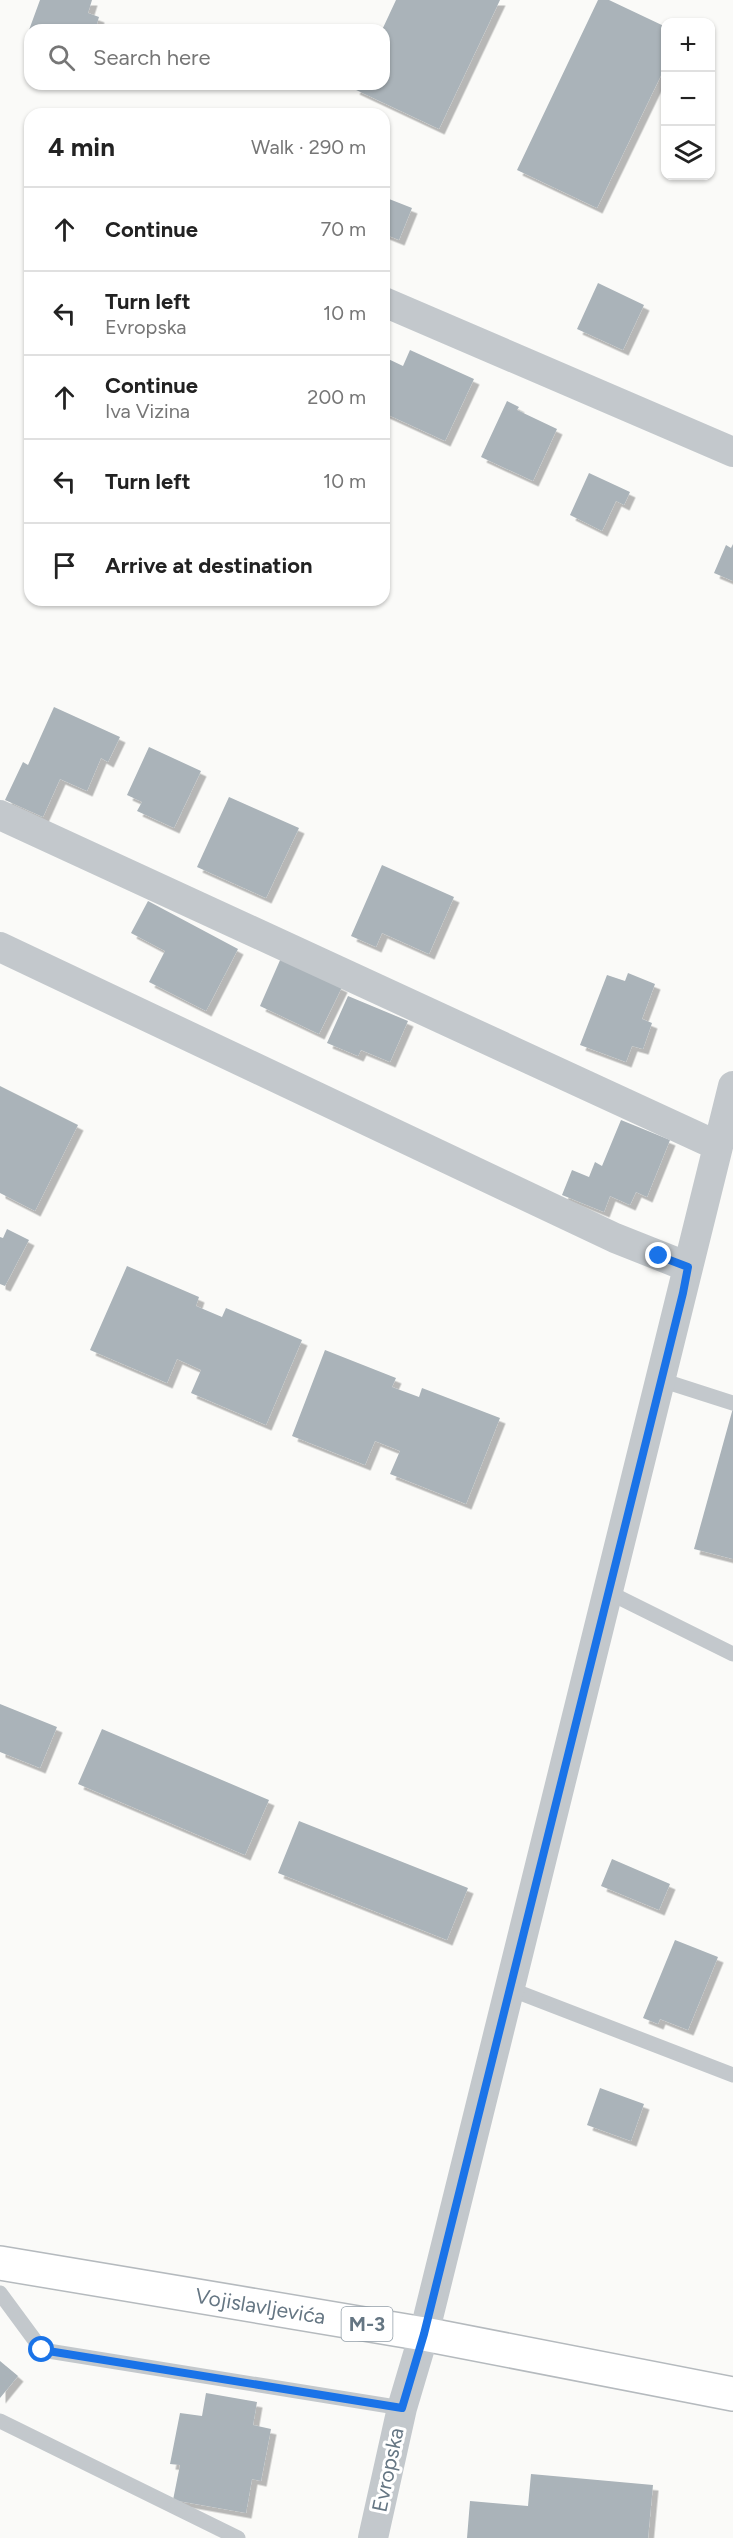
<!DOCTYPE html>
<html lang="en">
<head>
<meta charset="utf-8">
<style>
	body { margin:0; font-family:Figtree,sans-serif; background:#f2f2f2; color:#222 }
	.controls { position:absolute; right:18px; top:18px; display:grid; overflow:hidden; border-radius:12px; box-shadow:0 2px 4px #0004 }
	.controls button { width:54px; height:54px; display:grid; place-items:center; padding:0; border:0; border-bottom:2px solid #e0e0e0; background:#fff; color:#222; font:30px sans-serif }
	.stop { position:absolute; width:18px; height:18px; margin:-14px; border:4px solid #1a73e8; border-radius:50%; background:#fff }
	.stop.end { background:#1a73e8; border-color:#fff; box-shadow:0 2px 6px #0008 }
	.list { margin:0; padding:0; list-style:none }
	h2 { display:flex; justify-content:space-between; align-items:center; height:78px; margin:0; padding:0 24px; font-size:26px }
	h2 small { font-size:20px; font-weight:400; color:#767676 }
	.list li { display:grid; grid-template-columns:39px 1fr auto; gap:18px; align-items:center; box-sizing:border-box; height:84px; padding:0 24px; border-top:2px solid #e0e0e0 }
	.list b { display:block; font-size:22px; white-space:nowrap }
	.list p { margin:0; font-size:20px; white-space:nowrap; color:#767676 }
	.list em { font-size:20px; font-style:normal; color:#767676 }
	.icon { flex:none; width:33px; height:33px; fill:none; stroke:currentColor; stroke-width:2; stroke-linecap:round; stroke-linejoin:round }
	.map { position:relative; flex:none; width:733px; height:2538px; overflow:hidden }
	.search { position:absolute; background:#fff; box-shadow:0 2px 4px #0004; left:24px; top:24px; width:366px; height:66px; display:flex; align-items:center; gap:15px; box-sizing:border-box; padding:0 21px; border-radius:18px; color:#767676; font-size:22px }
	.panel { position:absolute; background:#fff; box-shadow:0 2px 4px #0004; left:24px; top:108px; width:366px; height:498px; border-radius:18px }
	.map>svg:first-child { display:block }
</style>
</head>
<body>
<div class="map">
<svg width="733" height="2538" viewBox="0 0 733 2538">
	<defs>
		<filter id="shadow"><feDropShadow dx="5.5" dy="5.5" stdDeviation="0" flood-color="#0004"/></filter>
	</defs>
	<rect width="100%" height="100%" fill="#fafaf8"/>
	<!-- building -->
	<path fill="#aab3b9" filter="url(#shadow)" d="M 40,0 L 92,0 L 88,13 L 99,17 L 95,30 L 29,30 Z
		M 396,0 L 500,0 L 439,129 L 354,89 L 357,84 L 384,84 L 382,30 Z
		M 598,0 L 609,0 L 666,27 L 666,65 L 597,208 L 517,170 Z
		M 384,197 L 412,208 L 399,240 L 384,234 Z
		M 598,283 L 644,305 L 623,350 L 577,329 Z
		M 410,350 L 474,379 L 445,441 L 384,413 L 384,357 L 403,366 Z
		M 507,401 L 519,407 L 517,410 L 557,429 L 533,481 L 481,457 Z
		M 589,473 L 630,492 L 624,505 L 616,501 L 602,531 L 570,515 Z
		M 733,544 L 733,581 L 714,573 L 726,545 L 731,548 Z
		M 54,707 L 120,737 L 108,762 L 101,758 L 87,791 L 60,779 L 43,817 L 5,800 L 23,762 L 28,765 Z
		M 149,747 L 201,771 L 174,828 L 137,811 L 142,802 L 127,795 Z
		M 229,797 L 299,828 L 266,898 L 197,867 Z
		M 382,865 L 454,897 L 429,954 L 382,933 L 376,947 L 351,936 Z
		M 148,901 L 238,949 L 206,1011 L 149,982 L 165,951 L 131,933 Z
		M 281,958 L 342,987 L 319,1034 L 260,1006 Z
		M 628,973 L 655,984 L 642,1019 L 652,1023 L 643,1049 L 632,1046 L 626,1062 L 580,1045 L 607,975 L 625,981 Z
		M 348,996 L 408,1021 L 390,1062 L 361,1050 L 358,1056 L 327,1043 Z
		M 0,1086 L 78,1125 L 35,1211 L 0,1193 Z
		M 621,1120 L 670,1140 L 647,1197 L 636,1192 L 630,1205 L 610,1196 L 604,1212 L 562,1195 L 572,1170 L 589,1177 L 595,1162 L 602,1166 Z
		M 7,1229 L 29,1240 L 5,1286 L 0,1284 L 0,1237 L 3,1238 Z
		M 127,1266 L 199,1297 L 196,1306 L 222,1317 L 226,1308 L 302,1340 L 266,1425 L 191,1393 L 201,1370 L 177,1359 L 167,1383 L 90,1350 Z
		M 325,1350 L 396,1378 L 392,1387 L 419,1397 L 422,1388 L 500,1418 L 466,1504 L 390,1474 L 400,1451 L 375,1441 L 365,1465 L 292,1436 Z
		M 733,1408 L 733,1559 L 694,1549 Z
		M 0,1704 L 57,1727 L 40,1768 L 0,1752 Z
		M 102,1729 L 269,1800 L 245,1855 L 78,1784 Z
		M 299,1821 L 468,1888 L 447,1940 L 278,1873 Z
		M 612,1859 L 670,1884 L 659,1910 L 601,1886 Z
		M 675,1940 L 718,1957 L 688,2030 L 660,2019 L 658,2024 L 643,2018 Z
		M 600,2088 L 644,2104 L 631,2141 L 587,2125 Z
		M 0,2361 L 18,2376 L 0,2398 Z
		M 206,2393 L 257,2402 L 253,2425 L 271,2429 L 261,2481 L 252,2479 L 246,2513 L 173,2500 L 180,2465 L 170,2464 L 180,2413 L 202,2416 Z
		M 531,2474 L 653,2485 L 648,2538 L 467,2538 L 470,2501 L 528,2506 Z"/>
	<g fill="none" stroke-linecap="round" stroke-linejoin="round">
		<defs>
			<g id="primary">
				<path id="s1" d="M 0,2263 L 424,2334 L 733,2394"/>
			</g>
		</defs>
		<!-- primary casing -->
		<use href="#primary" stroke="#b5babe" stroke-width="36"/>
		<!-- service -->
		<path stroke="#c3c8cc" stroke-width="15" d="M 661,1380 L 733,1403
			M 608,1592 L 733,1654
			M 510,1989 L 733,2075
			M 0,2293 L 42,2350 L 402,2408
			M 0,2421 L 238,2538"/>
		<!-- minor -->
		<path stroke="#c3c8cc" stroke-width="30" d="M 384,302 L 733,452
			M 0,815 L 718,1146
			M 0,947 L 615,1238 L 688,1267
			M 373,2538 L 402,2408 L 424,2334 L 733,1086"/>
		<!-- primary -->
		<use href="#primary" stroke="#fff" stroke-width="33"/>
	</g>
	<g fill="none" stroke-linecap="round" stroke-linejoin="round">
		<!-- route -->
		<path stroke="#1a73e8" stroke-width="8" d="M 42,2350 L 402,2408 L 424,2334 L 683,1293 L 688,1267 L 659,1256"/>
	</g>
	<g text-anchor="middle" stroke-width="6" stroke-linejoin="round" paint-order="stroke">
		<!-- shield labels -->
		<rect fill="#fff" stroke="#939fa8" stroke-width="1.5" x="341.5" y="2307" width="51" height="34" rx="4.5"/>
		<g font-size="20" font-weight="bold" fill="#657683">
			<text x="367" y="2331">M-3</text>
		</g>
		<!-- street labels -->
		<g font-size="21" fill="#657683" stroke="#fff">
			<text dy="7" stroke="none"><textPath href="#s1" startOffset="264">Vojislavljevića</textPath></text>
			<text transform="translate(388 2470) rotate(-78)" y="7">Evropska</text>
		</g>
	</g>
</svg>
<div class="controls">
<button>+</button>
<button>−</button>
<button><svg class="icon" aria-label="layers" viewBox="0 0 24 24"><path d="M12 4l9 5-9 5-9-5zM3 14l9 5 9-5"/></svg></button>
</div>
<div class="stop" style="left:42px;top:2350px"></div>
<div class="stop end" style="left:659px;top:1256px"></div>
<div class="search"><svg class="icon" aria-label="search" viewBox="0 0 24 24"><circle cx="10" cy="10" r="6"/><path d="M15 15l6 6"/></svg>Search here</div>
<section class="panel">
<h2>4 min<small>Walk · 290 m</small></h2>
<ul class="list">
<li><svg class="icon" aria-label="ahead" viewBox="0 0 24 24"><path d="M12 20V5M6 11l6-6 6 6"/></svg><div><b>Continue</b></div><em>70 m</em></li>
<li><svg class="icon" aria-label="left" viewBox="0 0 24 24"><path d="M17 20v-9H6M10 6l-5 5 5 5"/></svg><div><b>Turn left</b><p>Evropska</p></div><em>10 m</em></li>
<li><svg class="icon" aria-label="ahead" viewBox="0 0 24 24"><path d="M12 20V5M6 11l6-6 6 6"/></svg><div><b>Continue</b><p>Iva Vizina</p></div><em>200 m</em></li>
<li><svg class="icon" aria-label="left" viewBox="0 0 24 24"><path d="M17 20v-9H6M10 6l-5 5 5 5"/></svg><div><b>Turn left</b></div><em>10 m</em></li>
<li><svg class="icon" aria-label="arrive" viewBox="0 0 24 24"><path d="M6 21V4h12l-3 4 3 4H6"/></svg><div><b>Arrive at destination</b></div></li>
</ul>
</section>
</div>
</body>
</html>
